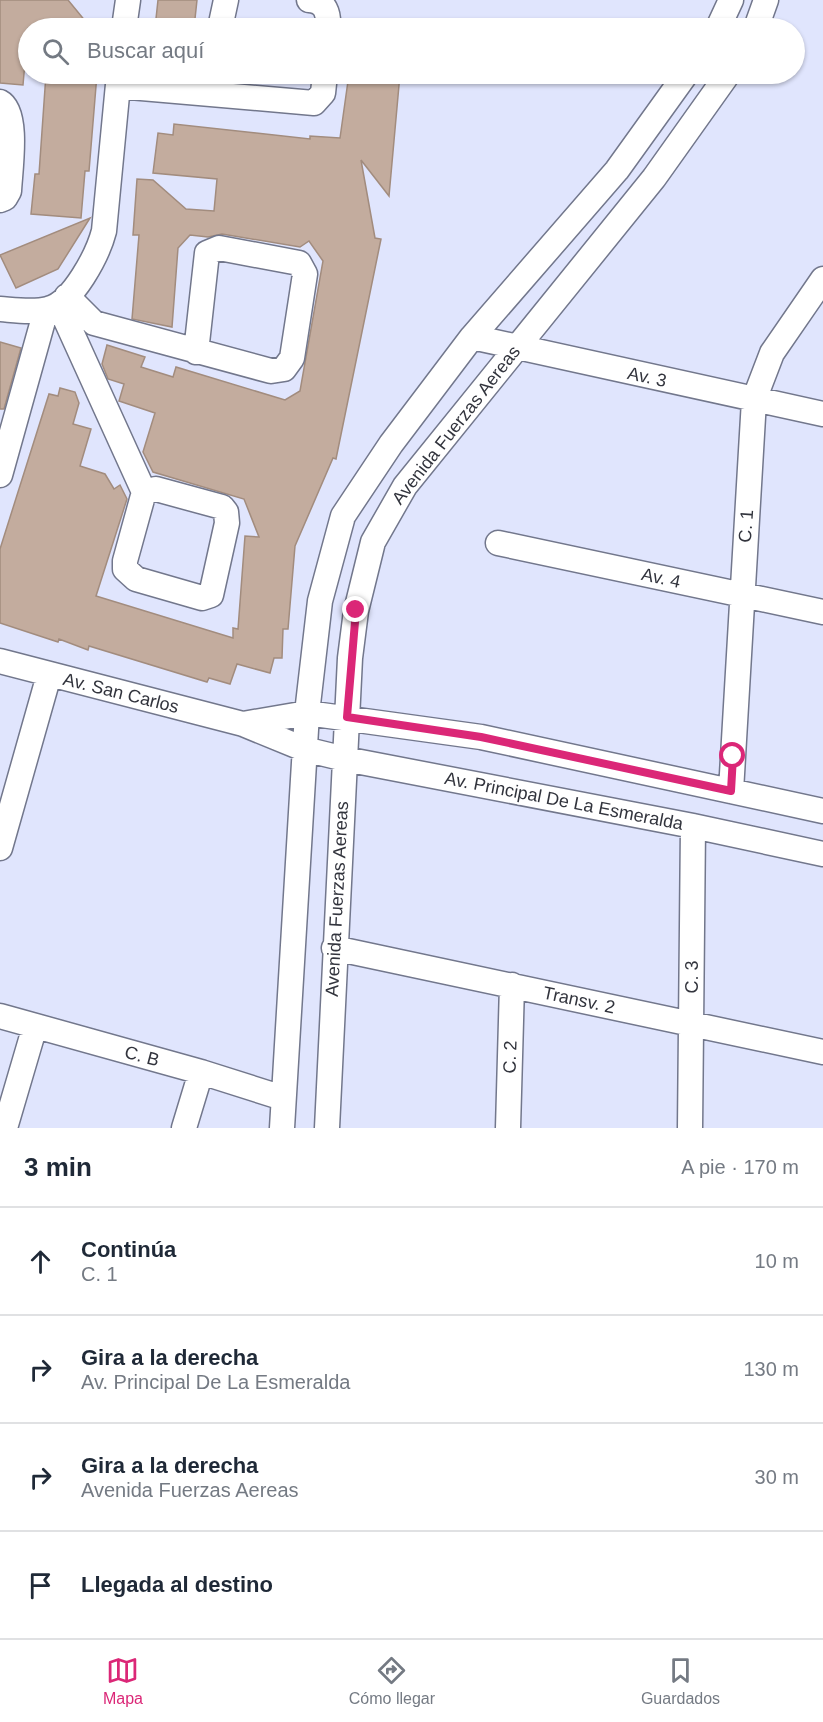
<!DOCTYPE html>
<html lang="es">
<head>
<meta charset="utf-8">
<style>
	body { margin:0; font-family:Helvetica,sans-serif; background:#f2f2f3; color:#1f2937 }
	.stop { position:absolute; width:18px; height:18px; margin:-14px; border:4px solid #db2777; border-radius:50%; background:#fff }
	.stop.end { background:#db2777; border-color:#fff; box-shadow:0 2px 6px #0008 }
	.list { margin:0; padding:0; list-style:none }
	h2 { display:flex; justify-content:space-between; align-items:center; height:78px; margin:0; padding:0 24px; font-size:26px }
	h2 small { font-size:20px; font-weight:400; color:#747a83 }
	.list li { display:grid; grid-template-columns:39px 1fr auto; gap:18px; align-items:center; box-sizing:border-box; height:108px; padding:0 24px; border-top:2px solid #e0e1e3 }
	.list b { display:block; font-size:22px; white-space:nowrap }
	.list p { margin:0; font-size:20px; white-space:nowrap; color:#747a83 }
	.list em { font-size:20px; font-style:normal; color:#747a83 }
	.icon { flex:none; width:33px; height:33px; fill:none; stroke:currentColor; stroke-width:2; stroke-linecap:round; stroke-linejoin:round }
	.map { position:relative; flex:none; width:823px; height:1128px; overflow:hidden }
	.search { position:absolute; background:#fff; box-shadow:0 2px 4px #0004; left:18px; right:18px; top:18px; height:66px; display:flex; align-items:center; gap:15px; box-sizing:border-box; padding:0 21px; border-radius:33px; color:#747a83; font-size:22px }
	.sheet { height:510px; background:#fff }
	nav { display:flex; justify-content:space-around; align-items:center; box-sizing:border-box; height:84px; border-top:2px solid #e0e1e3; background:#fff; font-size:16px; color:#747a83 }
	nav a { display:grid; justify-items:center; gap:3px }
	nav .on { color:#db2777 }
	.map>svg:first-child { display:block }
</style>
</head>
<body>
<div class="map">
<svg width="823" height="1128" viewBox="0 0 823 1128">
	<rect width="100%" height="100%" fill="#e0e5fd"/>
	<!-- building -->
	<path fill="#c3ac9e" stroke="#a28c7e" stroke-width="1.5" d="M 0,0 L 68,0 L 91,28 L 28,28 L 23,85 L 0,83 Z
		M 158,0 L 197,0 L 194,28 L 155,28 Z
		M 46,74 L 97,74 L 89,171 L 85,171 L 81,218 L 31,214 L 35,174 L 39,174 Z
		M 349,74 L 400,74 L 389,196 L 361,160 L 375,238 L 381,239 L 336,459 L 333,458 L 295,546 L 288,629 L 283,629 L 282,658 L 274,658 L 270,673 L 237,664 L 230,684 L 209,678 L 207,682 L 89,646 L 88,650 L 59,639 L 58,642 L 0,623 L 0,549 L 49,394 L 58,396 L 60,388 L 75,392 L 79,403 L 73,424 L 91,429 L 80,466 L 105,474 L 114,489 L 120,485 L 127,499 L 96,596 L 233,638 L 233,628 L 238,629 L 245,536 L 259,537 L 244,499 L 153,472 L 143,452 L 155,413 L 119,401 L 124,384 L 108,379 L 102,364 L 107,345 L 145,357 L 141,367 L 173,377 L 176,367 L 285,400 L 300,391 L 323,261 L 309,241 L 300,247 L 222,234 L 208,237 L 190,235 L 178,248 L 172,327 L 132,319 L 139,235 L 133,235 L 137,179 L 153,180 L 186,209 L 214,211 L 217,179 L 153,173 L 158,133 L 173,135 L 174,124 L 310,139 L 310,136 L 340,138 Z
		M 90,218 L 58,269 L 16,288 L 0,255 Z
		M 0,342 L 21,348 L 4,409 L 0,409 Z"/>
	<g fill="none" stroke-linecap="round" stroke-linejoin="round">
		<defs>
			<path id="minor" d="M 309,0 C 326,1 329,14 328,28
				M 124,28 L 128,0
				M 220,28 L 226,0
				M 718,28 L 731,0
				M 756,28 L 766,0
				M 118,86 L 314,103 L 323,93 L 325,74
				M 0,102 C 19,112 10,170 9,191 L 5,198 L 0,200
				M 67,296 L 94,323 L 271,371 L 284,369 L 292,358 L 305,274 L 299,263 L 219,248 L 207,253 L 196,352
				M 59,305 L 144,492 L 125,561 L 125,569 L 136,579 L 202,598 L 211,595 L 227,523 L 226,512 L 222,507 L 156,489 L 144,492
				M 0,309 C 14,310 34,313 48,309 C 73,303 98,254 104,231 L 119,74
				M 472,337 L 823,414
				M 0,475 L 46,310
				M 498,543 L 823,612
				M 0,661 L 243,724 L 304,749 L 345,759 L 693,826 L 823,854
				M 243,724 L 307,713 L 481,737 L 823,811
				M 731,791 L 754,400 L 772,353 L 823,279
				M 0,848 L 49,675
				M 334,948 L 823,1052
				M 0,1016 L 201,1072 L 283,1098
				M 5,1128 L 35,1026
				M 184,1128 L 201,1072
				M 282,1128 L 307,713 L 320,601 L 343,516 L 391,444 L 472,337 L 617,170 L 686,74
				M 327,1128 L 350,658 L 356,611 L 373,542 L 405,486 L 654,178 L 728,74
				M 508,1128 L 512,985
				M 690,1128 L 693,826"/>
		</defs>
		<!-- minor casing -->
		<use href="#minor" stroke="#72778c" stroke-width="27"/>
		<!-- minor -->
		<use href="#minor" stroke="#fff" stroke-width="24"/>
	</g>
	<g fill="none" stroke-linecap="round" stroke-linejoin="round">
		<!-- route -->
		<path stroke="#db2777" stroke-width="8" d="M 356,610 L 347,717 L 481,737 L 731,791 L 733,756"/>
	</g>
	<g text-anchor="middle" stroke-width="4.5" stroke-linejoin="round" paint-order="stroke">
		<!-- street labels -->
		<g font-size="18" fill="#32343d" stroke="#fff">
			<text transform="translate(647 377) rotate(12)" y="6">Av. 3</text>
			<text transform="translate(456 425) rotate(-52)" y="6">Avenida Fuerzas Aereas</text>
			<text transform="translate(746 526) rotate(-86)" y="6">C. 1</text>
			<text transform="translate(661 578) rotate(12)" y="6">Av. 4</text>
			<text transform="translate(121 693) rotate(14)" y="6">Av. San Carlos</text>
			<text transform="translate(564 801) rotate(11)" y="6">Av. Principal De La Esmeralda</text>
			<text transform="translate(337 899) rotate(-87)" y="6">Avenida Fuerzas Aereas</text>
			<text transform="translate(692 977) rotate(-90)" y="6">C. 3</text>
			<text transform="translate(579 1000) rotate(12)" y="6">Transv. 2</text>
			<text transform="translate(142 1056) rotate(15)" y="6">C. B</text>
			<text transform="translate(510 1057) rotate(-88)" y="6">C. 2</text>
		</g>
	</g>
</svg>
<div class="stop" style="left:733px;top:756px"></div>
<div class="stop end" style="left:356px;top:610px"></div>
<div class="search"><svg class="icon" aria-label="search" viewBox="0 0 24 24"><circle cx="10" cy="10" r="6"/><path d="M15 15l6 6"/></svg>Buscar aquí</div>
</div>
<section class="sheet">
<h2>3 min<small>A pie · 170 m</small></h2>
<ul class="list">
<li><svg class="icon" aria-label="ahead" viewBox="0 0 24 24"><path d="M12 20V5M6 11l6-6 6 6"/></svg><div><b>Continúa</b><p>C. 1</p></div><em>10 m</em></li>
<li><svg class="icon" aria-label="right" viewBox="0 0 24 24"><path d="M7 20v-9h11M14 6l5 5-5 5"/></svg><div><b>Gira a la derecha</b><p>Av. Principal De La Esmeralda</p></div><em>130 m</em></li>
<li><svg class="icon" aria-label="right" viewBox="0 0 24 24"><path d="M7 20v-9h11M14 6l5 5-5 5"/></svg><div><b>Gira a la derecha</b><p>Avenida Fuerzas Aereas</p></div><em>30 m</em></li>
<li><svg class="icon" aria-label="arrive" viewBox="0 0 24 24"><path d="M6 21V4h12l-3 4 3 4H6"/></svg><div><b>Llegada al destino</b></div></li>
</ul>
</section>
<nav>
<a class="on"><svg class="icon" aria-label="map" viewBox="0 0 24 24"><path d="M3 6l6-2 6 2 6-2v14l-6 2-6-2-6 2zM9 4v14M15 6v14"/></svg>Mapa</a>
<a><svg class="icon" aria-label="directions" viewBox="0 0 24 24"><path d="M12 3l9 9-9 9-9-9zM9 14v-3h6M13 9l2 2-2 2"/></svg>Cómo llegar</a>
<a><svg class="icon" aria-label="saved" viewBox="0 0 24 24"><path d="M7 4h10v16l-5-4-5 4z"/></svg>Guardados</a>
</nav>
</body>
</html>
